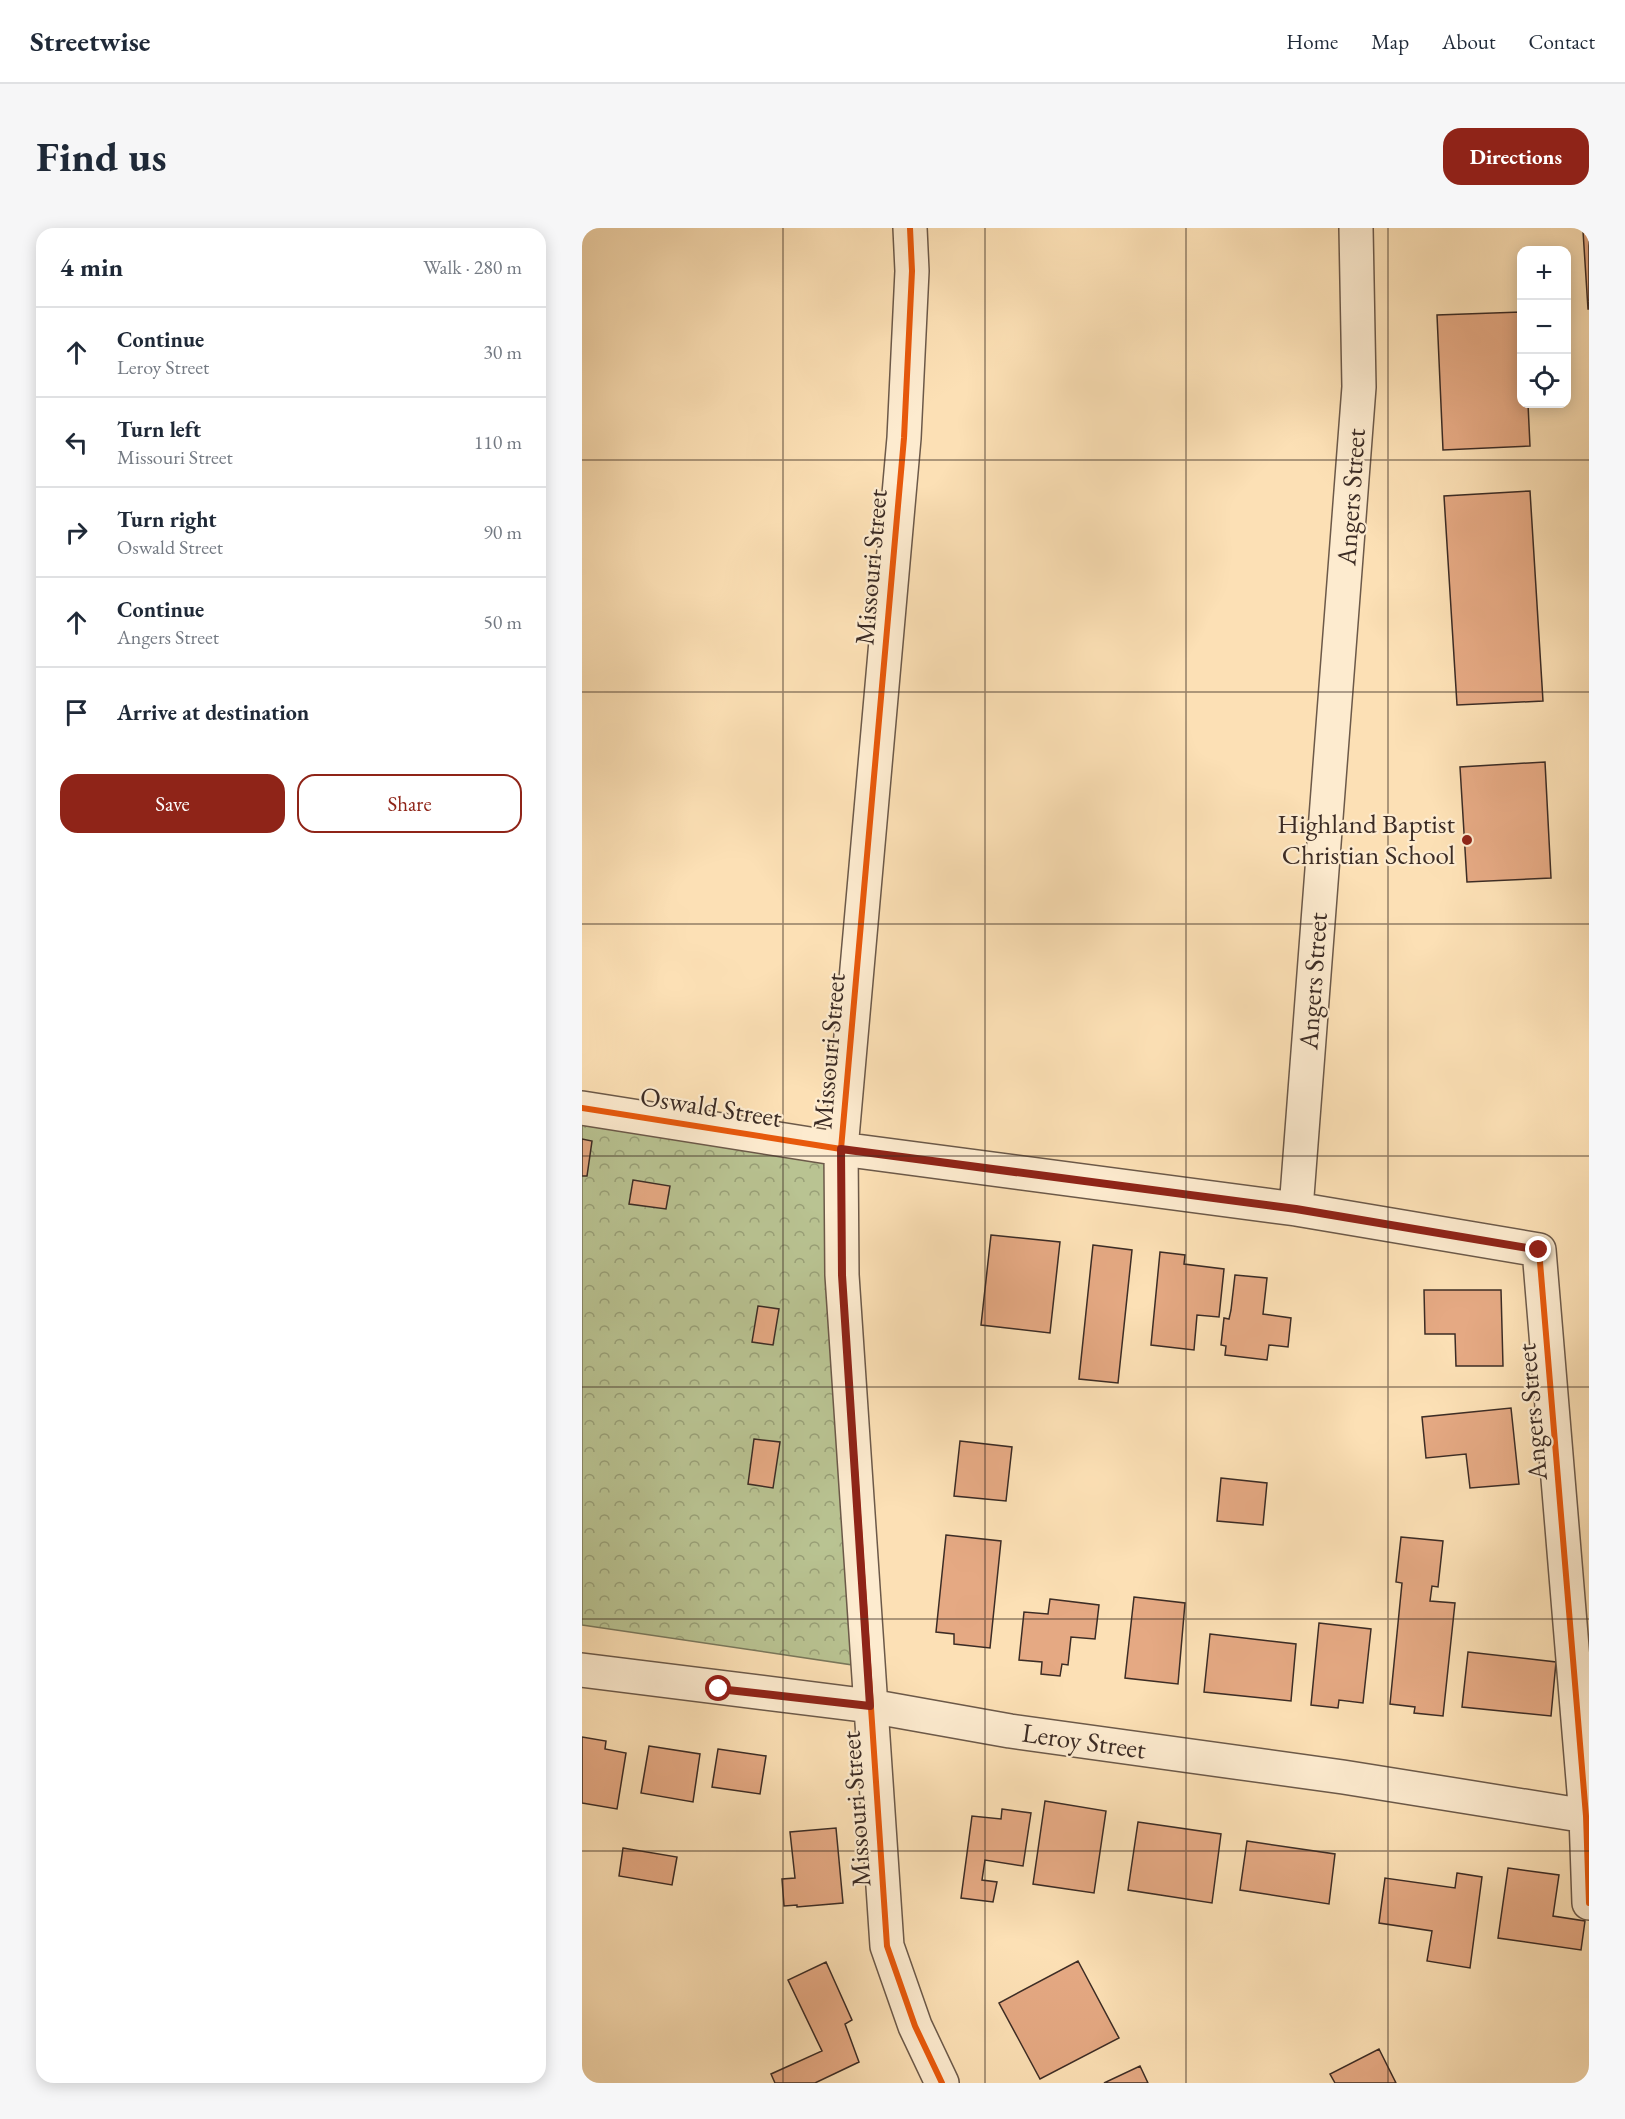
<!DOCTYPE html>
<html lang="en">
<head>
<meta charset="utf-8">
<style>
	body { margin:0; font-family:"EB Garamond",serif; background:#f6f6f7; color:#1f2937 }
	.controls { position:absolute; right:18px; top:18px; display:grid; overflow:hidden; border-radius:12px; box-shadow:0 3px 15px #0003 }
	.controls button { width:54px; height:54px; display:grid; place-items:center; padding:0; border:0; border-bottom:2px solid #e0e1e3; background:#fff; color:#1f2937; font:30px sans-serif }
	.stop { position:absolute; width:18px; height:18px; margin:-14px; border:4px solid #8f2418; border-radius:50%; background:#fff }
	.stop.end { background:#8f2418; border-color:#fff; box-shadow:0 2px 6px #0008 }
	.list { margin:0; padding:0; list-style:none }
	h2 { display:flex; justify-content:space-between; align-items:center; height:78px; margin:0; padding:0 24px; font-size:26px }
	h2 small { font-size:20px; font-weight:400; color:#747a83 }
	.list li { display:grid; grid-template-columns:39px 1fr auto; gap:18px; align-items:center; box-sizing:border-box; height:90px; padding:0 24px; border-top:2px solid #e0e1e3 }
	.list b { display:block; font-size:22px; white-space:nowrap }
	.list p { margin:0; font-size:20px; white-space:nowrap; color:#747a83 }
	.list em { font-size:20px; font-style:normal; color:#747a83 }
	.actions { display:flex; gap:12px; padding:18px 24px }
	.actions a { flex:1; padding:14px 0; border:2px solid #8f2418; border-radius:18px; text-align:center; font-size:21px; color:#8f2418 }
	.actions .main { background:#8f2418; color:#fff }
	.icon { flex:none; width:33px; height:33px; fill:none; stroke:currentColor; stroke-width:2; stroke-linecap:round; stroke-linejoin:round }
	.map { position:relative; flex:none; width:1007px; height:1855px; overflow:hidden; border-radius:18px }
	header { display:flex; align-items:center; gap:36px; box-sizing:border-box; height:84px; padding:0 30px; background:#fff; border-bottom:2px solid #e0e1e3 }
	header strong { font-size:28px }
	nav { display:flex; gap:33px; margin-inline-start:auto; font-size:21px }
	.intro { display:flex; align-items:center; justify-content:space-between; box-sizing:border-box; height:144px; padding:0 36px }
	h1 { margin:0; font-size:42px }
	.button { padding:15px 27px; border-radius:18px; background:#8f2418; color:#fff; font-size:21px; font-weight:700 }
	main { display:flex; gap:36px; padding:0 36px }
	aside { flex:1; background:#fff; border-radius:18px; box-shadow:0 3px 15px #0003 }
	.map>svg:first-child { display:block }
</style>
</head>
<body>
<header>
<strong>Streetwise</strong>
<nav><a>Home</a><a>Map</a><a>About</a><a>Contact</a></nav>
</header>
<div class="intro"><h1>Find us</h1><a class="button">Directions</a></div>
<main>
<aside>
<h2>4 min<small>Walk · 280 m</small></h2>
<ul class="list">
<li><svg class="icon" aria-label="ahead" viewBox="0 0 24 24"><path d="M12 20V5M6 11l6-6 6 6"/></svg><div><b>Continue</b><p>Leroy Street</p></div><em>30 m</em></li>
<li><svg class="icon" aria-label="left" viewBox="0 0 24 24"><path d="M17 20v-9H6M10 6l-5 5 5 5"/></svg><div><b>Turn left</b><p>Missouri Street</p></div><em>110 m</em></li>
<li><svg class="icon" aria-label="right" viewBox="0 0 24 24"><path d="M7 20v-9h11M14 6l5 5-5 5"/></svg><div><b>Turn right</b><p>Oswald Street</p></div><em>90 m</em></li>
<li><svg class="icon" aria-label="ahead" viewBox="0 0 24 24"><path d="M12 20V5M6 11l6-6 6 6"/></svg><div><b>Continue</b><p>Angers Street</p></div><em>50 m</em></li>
<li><svg class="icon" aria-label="arrive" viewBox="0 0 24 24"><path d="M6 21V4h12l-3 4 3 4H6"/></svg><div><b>Arrive at destination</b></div></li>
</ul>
<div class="actions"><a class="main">Save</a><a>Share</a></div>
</aside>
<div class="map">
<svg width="1007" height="1855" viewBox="0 0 1007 1855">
	<defs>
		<pattern id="park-crowns" width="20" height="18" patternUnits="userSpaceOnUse" patternTransform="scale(1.5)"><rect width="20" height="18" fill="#b9c392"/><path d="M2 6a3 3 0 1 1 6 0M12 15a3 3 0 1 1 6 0" fill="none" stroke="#989f77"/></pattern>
	</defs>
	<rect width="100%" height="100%" fill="#fce0b5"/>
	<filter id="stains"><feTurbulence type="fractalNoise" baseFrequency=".00333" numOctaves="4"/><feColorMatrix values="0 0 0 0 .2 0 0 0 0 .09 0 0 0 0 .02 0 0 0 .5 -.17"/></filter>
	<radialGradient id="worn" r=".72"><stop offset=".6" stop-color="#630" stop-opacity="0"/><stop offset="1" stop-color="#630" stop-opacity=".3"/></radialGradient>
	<!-- park -->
	<path fill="url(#park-crowns)" stroke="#7a785c" stroke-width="1.5" d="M 0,897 L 247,933 L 271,1437 L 0,1397 Z"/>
	<!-- building -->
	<path fill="#e5a983" stroke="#3c2c25" stroke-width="1.5" d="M 1001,3 L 1007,3 L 1007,81 L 1006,81 Z
		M 939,84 L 939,176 L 946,176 L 948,218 L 861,222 L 855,87 Z
		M 948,263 L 961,473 L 875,477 L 862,268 Z
		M 963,534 L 969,650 L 885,654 L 878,539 Z
		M 0,911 L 10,913 L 5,948 L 0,948 Z
		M 51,952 L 88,958 L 84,981 L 47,976 Z
		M 409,1007 L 478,1014 L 468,1105 L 399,1097 Z
		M 511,1017 L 550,1022 L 536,1155 L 497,1151 Z
		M 578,1024 L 603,1027 L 602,1036 L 642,1041 L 637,1089 L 615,1087 L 612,1122 L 569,1117 Z
		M 653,1047 L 685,1050 L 681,1086 L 709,1090 L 706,1119 L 687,1117 L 685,1132 L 643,1127 L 644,1118 L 639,1117 L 642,1090 L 647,1091 L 649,1082 Z
		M 842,1062 L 919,1062 L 921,1138 L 874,1138 L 873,1106 L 843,1106 Z
		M 176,1078 L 197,1081 L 191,1117 L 170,1114 Z
		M 929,1180 L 937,1256 L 888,1260 L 884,1226 L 844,1230 L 840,1189 Z
		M 172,1211 L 198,1214 L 191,1260 L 166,1256 Z
		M 378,1213 L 430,1219 L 424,1273 L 372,1268 Z
		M 639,1250 L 685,1255 L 681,1297 L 635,1293 Z
		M 364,1307 L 419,1313 L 408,1420 L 372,1416 L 372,1406 L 354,1404 Z
		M 819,1309 L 861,1313 L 856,1359 L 850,1358 L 848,1373 L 873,1375 L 861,1488 L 832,1485 L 833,1479 L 808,1476 L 820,1355 L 814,1354 Z
		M 552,1369 L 603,1375 L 596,1456 L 543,1450 Z
		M 468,1371 L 517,1377 L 513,1411 L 489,1409 L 486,1437 L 480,1436 L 478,1448 L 459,1446 L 460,1434 L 437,1432 L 442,1384 L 466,1386 Z
		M 737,1395 L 789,1401 L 781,1475 L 757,1472 L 756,1480 L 729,1477 Z
		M 628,1406 L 714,1416 L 709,1473 L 622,1464 Z
		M 886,1424 L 974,1434 L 969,1488 L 880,1479 Z
		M 0,1509 L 24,1513 L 23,1521 L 44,1525 L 35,1581 L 0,1575 Z
		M 67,1518 L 118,1526 L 111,1574 L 59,1565 Z
		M 136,1521 L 184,1528 L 178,1566 L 130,1559 Z
		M 463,1573 L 524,1583 L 512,1665 L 451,1656 Z
		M 420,1581 L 449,1585 L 441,1638 L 403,1632 L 400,1652 L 415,1654 L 411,1674 L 379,1670 L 390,1588 L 419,1591 Z
		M 556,1594 L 639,1606 L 630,1675 L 546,1662 Z
		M 254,1600 L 261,1675 L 215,1679 L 215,1677 L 202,1678 L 200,1651 L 213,1650 L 208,1604 Z
		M 665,1613 L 753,1626 L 747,1676 L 658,1662 Z
		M 41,1620 L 95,1629 L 90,1657 L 37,1648 Z
		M 926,1640 L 977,1647 L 971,1688 L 1003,1693 L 999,1722 L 916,1710 Z
		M 875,1645 L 900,1649 L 888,1740 L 845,1733 L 850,1703 L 797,1695 L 803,1650 L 873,1660 Z
		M 496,1733 L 537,1810 L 458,1851 L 417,1775 Z
		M 244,1734 L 270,1792 L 263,1796 L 277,1834 L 233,1855 L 193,1855 L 189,1846 L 240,1823 L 206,1752 Z
		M 797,1821 L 814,1855 L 753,1855 L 748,1846 Z
		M 558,1838 L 566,1855 L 522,1855 Z"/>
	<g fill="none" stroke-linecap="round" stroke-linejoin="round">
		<defs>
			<path id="minor" d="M 328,0 L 330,43 L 322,210 L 259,921 L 260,1047 L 305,1718 L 333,1798 L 360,1855
				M 0,880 L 259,921 L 714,981 L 957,1022 L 1004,1588 L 1007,1675
				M 714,981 L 777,159 L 774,0
				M 0,1442 L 288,1478 L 428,1503 L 761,1549 L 1004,1588"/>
		</defs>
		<!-- minor casing -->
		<use href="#minor" stroke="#6c5949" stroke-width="36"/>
		<!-- minor -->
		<use href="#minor" stroke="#fdebcf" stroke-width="33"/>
		<defs>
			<path id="cycleway" d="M 328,0 L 330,43 L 322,210 L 259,921 L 260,1047 L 305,1718 L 333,1798 L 360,1855
				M 0,880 L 259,921 L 714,981 L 957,1022 L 1004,1588 L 1007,1675"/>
		</defs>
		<!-- cycleway casing -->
		<use href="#cycleway" stroke="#fdebcf" stroke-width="10"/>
		<!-- cycleway -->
		<use href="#cycleway" stroke="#e8590c" stroke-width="6"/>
	</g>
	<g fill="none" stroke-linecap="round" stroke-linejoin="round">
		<!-- route -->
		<path stroke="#8f2418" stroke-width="8" d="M 137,1461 L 288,1478 L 260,1047 L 259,921 L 714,981 L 957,1022"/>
	</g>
	<!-- grid -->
	<path fill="none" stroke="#3c2c25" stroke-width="1.5" stroke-opacity="0.55" d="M 201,0 L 201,1855M 403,0 L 403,1855M 604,0 L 604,1855M 806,0 L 806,1855M 0,232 L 1007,232M 0,464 L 1007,464M 0,696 L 1007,696M 0,928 L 1007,928M 0,1159 L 1007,1159M 0,1391 L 1007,1391M 0,1623 L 1007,1623"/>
	<!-- markers -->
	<circle fill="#8f2418" stroke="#fdebcf" stroke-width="2" cx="885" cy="612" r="6"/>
	<g text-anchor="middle" stroke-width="4.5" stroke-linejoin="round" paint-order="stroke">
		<!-- street labels -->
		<g font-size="27" fill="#3c2c25" stroke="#fdebcf">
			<text transform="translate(769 269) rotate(-86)" y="9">Angers Street</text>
			<text transform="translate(289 339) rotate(-85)" y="9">Missouri Street</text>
			<text transform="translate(731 753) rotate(-86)" y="9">Angers Street</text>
			<text transform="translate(247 823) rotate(-85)" y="9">Missouri Street</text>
			<text transform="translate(129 879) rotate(9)" y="9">Oswald Street</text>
			<text transform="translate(950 1184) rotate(-95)" y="9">Angers Street</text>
			<text transform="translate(502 1513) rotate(8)" y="9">Leroy Street</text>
			<text transform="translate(274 1581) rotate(-94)" y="9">Missouri Street</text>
		</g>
		<!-- poi labels -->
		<g font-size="27" fill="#3c2c25" stroke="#fdebcf" text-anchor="end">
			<text x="873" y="605">Highland Baptist<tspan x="873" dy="31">Christian School</tspan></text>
		</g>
	</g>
	<rect width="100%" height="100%" filter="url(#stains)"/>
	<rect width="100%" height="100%" fill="url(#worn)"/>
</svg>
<div class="controls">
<button>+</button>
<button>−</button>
<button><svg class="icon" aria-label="locate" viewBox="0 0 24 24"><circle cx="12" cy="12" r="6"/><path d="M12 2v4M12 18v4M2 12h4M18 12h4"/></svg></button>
</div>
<div class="stop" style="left:137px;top:1461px"></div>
<div class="stop end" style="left:957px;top:1022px"></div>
</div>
</main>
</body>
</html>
